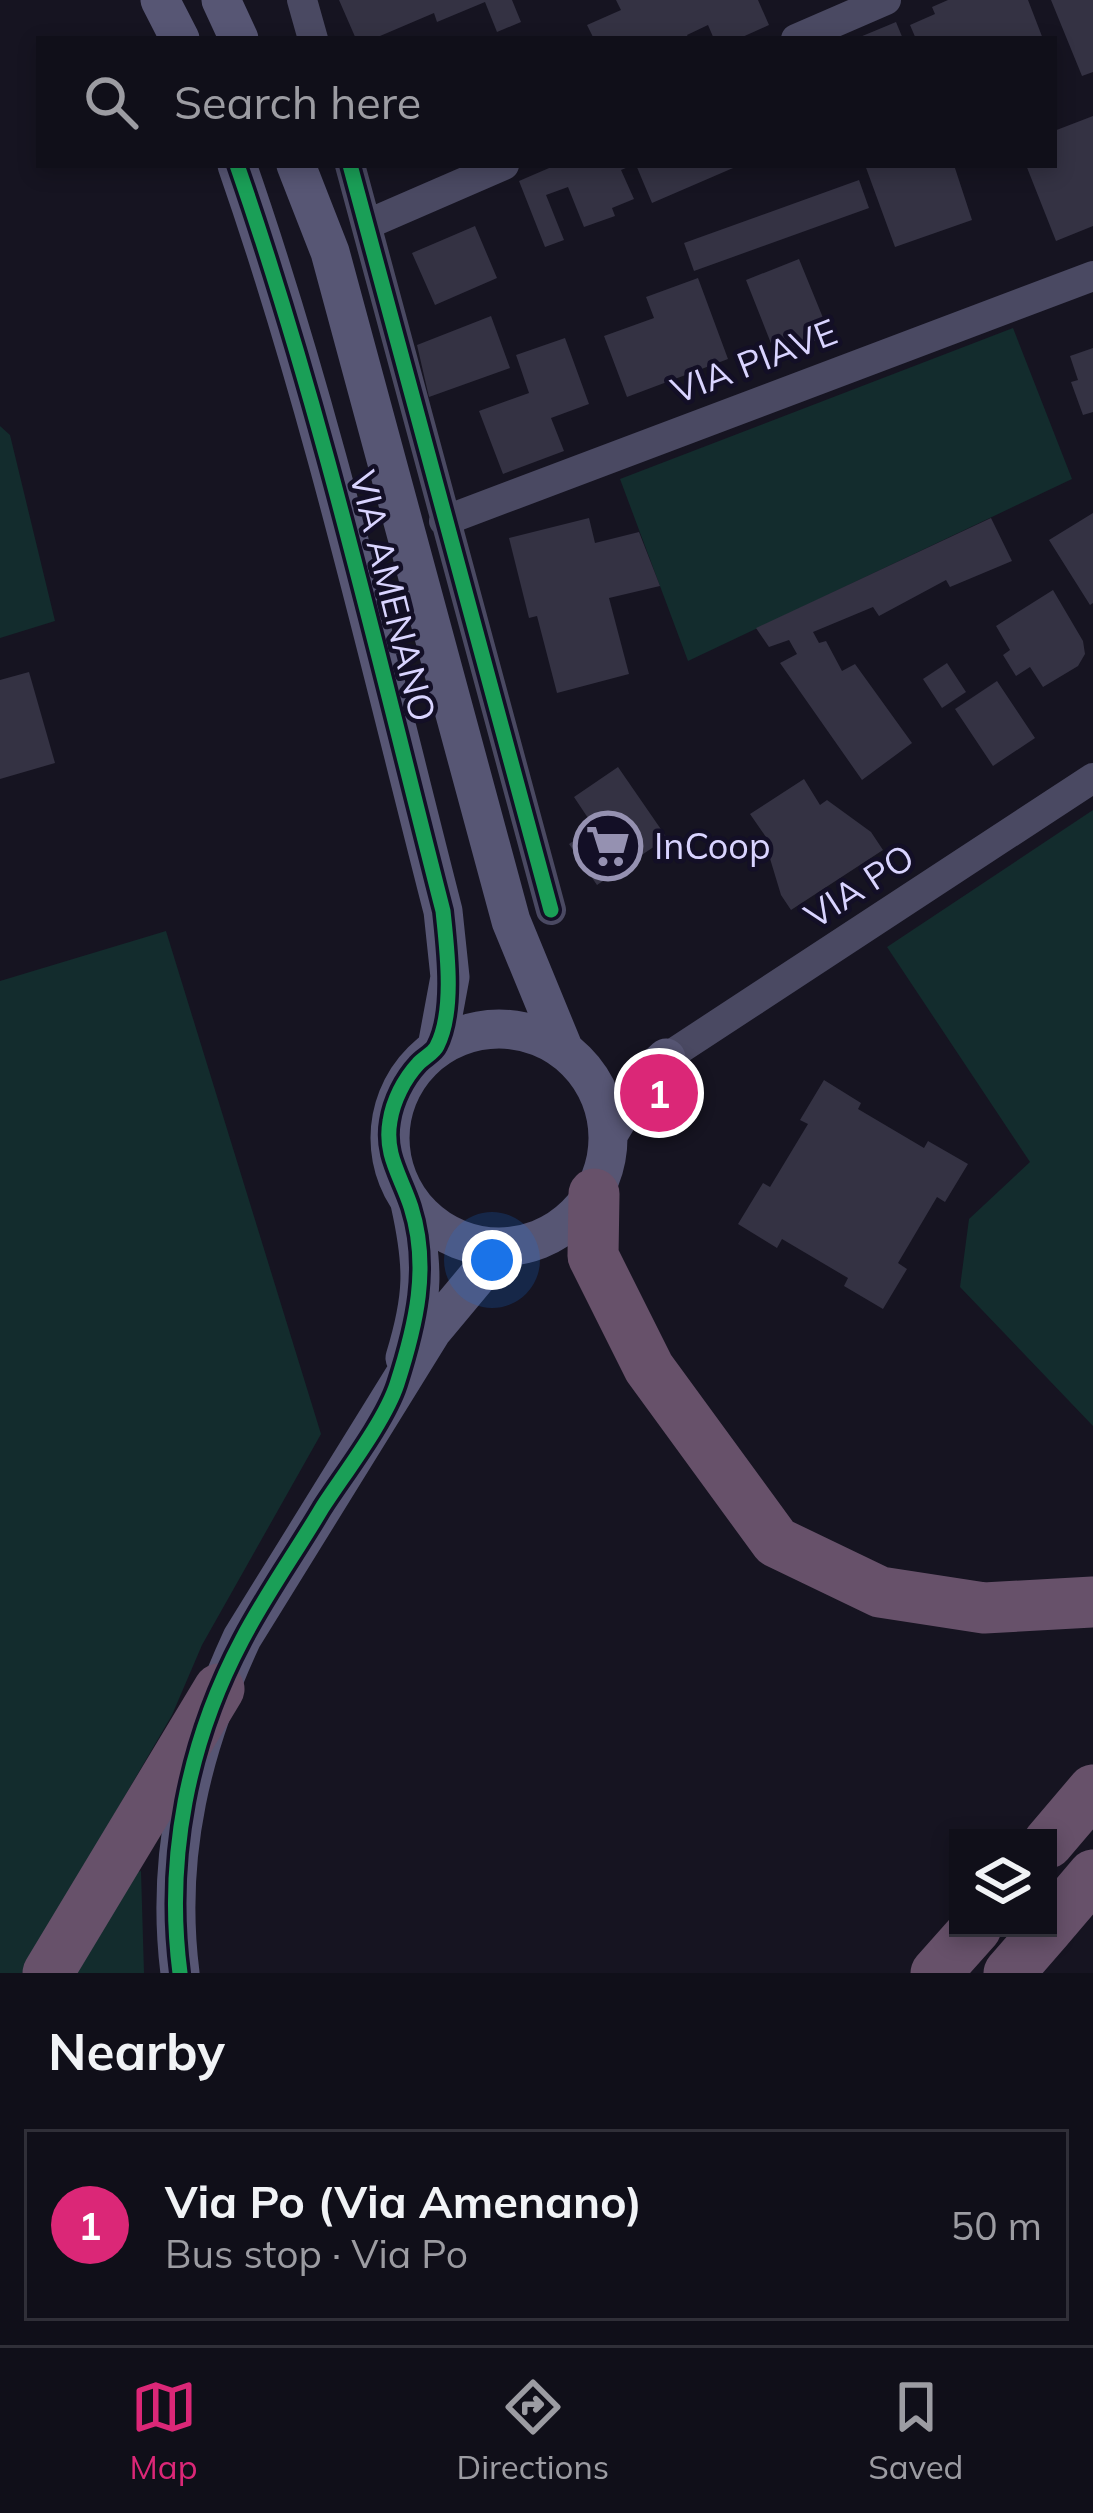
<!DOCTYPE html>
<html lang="en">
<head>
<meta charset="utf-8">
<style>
	body { margin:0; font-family:Mulish,sans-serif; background:#191822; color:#f1f3f6 }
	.controls { position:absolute; right:36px; bottom:36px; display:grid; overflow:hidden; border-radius:0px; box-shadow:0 6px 18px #0003 }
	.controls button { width:108px; height:108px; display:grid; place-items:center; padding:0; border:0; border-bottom:3px solid #302f38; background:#100f19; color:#f1f3f6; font:60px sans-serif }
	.you { position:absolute; left:492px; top:1260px; width:42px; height:42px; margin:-30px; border:9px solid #fff; border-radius:50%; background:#1a73e8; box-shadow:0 0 0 18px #1a73e833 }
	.badge { display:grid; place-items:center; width:78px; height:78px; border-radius:50%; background:#db2777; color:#fff; font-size:39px; font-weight:700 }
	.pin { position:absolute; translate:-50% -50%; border:6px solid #fff; box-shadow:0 3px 12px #0006 }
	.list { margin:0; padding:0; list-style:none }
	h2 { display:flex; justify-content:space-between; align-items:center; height:156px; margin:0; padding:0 48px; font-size:51px }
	h2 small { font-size:39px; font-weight:400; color:#9c9ca2 }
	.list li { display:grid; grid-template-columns:78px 1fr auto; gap:36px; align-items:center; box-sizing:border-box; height:192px; margin:0 24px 24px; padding:0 24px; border:3px solid #302f38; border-radius:0px }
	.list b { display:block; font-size:45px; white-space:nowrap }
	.list p { margin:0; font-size:39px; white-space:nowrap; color:#9c9ca2 }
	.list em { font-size:39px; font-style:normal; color:#9c9ca2 }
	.icon { flex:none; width:66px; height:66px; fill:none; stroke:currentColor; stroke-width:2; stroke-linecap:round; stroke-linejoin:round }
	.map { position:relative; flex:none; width:1093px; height:1973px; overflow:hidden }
	.search { position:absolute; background:#100f19; box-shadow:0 6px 18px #0003; left:36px; right:36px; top:36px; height:132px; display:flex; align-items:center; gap:30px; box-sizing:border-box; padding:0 42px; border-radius:0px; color:#9c9ca2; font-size:45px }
	.sheet { height:372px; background:#100f19 }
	nav { display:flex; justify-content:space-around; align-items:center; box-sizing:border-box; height:168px; border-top:3px solid #302f38; background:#100f19; font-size:33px; color:#9c9ca2 }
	nav a { display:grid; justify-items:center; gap:6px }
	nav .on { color:#db2777 }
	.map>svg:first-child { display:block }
</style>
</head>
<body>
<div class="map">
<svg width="1093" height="1973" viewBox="0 0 1093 1973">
	<rect width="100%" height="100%" fill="#161421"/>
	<!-- green -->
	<path fill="#132c2d" d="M 1013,328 L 1072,479 L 688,661 L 620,479 Z
		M 0,426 L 10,435 L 55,621 L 0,638 Z
		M 1093,810 L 1093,1426 L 960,1287 L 969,1219 L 1030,1162 L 887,947 Z
		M 166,931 L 321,1434 L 202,1645 L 172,1715 L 22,1973 L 0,1973 L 0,981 Z
		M 141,1871 L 144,1973 L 64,1973 L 120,1876 Z"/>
	<!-- building -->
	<path fill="#343243" d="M 339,0 L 512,0 L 521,22 L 497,32 L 485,2 L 437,22 L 434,13 L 373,39 L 356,39 Z
		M 616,0 L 758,0 L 769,25 L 738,39 L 714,39 L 708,25 L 687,35 L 689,39 L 594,39 L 587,25 L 621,10 Z
		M 948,0 L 1028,0 L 1043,39 L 916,39 L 910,25 L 935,14 L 932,7 Z
		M 1051,0 L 1093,0 L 1093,72 L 1082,76 Z
		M 896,22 L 903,39 L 855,39 L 872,32 Z
		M 1093,116 L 1093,226 L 1056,241 L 1026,165 L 1054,165 L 1054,131 Z
		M 556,165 L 633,165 L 621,170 L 634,199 L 612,208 L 615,216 L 584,227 L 568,187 L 546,195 L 564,240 L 545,247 L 519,181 Z
		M 636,165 L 740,165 L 652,203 Z
		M 865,165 L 954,165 L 972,220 L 895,247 Z
		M 859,180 L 869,208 L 694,271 L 684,243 Z
		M 475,226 L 497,278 L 435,305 L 412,253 Z
		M 799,259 L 830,335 L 776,356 L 746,280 Z
		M 698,278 L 728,359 L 627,397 L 604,336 L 654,318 L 646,297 Z
		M 491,316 L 510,368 L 429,397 L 417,345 Z
		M 565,338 L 589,404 L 551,418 L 564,451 L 503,474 L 479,411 L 529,393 L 516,355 Z
		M 1093,348 L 1093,412 L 1083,415 L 1071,382 L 1078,380 L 1070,356 Z
		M 1093,513 L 1093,603 L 1090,605 L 1049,540 Z
		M 589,518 L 595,543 L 639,532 L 660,586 L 609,598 L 629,674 L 557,693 L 537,616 L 529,618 L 509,538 Z
		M 991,518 L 1012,561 L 950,587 L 946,580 L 879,616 L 873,607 L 813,632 L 819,643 L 826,641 L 842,671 L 855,664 L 912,743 L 862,780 L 780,663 L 797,654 L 789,640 L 769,647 L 756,628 Z
		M 1053,590 L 1083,641 L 1085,654 L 1078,666 L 1043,687 L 1030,667 L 1016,676 L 1003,655 L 1010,650 L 996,626 Z
		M 947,663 L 966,692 L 942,708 L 923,679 Z
		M 29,672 L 55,763 L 0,779 L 0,680 Z
		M 997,681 L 1035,738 L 993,766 L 955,709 Z
		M 618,767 L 667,838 L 597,885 L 569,844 L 594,827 L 574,797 Z
		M 804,779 L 820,805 L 827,800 L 871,832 L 883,850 L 791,910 L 781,895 L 765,842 L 768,840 L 750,814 Z
		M 824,1080 L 861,1103 L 858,1109 L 924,1148 L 928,1141 L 968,1164 L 945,1202 L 937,1197 L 898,1263 L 907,1269 L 883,1309 L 844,1286 L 848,1278 L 782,1239 L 777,1248 L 738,1224 L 763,1183 L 770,1187 L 808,1124 L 800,1120 Z"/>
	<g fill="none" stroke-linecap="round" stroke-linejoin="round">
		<!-- street -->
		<path stroke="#4a4962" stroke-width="30" d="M 302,0 L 313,39
			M 796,39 L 886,0
			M 350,165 L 551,910
			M 368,224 L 504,165
			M 444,521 L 1093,276
			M 666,1058 L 1093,778"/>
		<!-- secondary -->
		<path stroke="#575674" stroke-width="39" d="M 160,0 L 180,39
			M 221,0 L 239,39
			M 237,165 C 322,409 379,662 443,911 L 450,977 L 437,1047
			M 296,165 L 330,252 L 511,921 L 564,1050
			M390 1138a109 109 0 1 1 218 0a109 109 0 1 1-218 0Z
			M 609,1133 L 639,1083 L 666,1058
			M 405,1358 C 424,1296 424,1266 410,1203
			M 180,1973 C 165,1854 192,1746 242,1638 L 432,1331 L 482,1271 L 512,1247"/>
		<!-- highway -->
		<path stroke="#67516a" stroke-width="51" d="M 594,1194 L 593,1256 L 649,1368 L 776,1542 L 880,1592 L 984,1608 L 1093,1602
			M 1048,1843 L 1093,1790
			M 1048,1928 L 1093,1875
			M 48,1973 L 219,1689
			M 936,1973 L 976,1928
			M 1009,1973 L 1048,1928"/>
		<defs>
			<path id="cycleway" d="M 350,165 L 551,910
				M 180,1973 C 165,1858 188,1742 242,1640 C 266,1594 296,1552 322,1508 C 344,1474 385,1421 397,1384 C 416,1325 430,1267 411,1207 C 401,1176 384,1155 390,1121 C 393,1101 404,1079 418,1064 C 423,1058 434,1053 437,1046 C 455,1011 447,949 443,911 C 379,662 322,409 237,165"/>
		</defs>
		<!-- cycleway casing -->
		<use href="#cycleway" stroke="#130f26" stroke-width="22"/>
		<!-- cycleway -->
		<use href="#cycleway" stroke="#1a9f57" stroke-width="15"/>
	</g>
	<!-- icons -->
	<defs>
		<symbol id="supermarket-ring" viewBox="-11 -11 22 22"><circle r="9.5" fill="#130f26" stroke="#9591b1" stroke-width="1.5"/><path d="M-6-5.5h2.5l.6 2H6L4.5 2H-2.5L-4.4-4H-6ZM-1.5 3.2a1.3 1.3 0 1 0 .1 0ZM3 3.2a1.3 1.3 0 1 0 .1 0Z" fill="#9591b1"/></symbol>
	</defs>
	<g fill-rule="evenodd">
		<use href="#supermarket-ring" x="570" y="808" width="76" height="76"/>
	</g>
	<g text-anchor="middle" stroke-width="9" stroke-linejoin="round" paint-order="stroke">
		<!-- street labels -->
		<g font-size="36" fill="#d9d4ff" stroke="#130f26">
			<text transform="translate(754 361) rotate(-21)" y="13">VIA PIAVE</text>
			<text transform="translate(393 596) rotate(76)" y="13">VIA AMENANO</text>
			<text transform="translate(859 886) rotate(-33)" y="13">VIA PO</text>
		</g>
		<!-- poi labels -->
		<g font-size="36" fill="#d9d4ff" stroke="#130f26" text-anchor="start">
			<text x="654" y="859">InCoop</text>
		</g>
	</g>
</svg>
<div class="controls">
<button><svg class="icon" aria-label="layers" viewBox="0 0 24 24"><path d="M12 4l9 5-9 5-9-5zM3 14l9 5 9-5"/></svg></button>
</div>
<div class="you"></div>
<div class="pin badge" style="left:659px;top:1093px">1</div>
<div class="search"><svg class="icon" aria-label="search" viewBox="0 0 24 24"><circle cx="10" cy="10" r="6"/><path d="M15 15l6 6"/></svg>Search here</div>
</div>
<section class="sheet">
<h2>Nearby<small></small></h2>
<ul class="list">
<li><span class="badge">1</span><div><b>Via Po (Via Amenano)</b><p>Bus stop · Via Po</p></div><em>50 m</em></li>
</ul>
</section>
<nav>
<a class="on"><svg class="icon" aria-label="map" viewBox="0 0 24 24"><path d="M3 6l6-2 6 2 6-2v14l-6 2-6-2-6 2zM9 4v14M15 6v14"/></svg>Map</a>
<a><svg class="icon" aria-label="directions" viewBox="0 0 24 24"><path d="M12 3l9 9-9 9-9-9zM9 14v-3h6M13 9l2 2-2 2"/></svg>Directions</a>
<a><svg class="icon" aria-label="saved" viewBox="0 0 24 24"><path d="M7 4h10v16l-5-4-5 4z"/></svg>Saved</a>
</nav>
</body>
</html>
